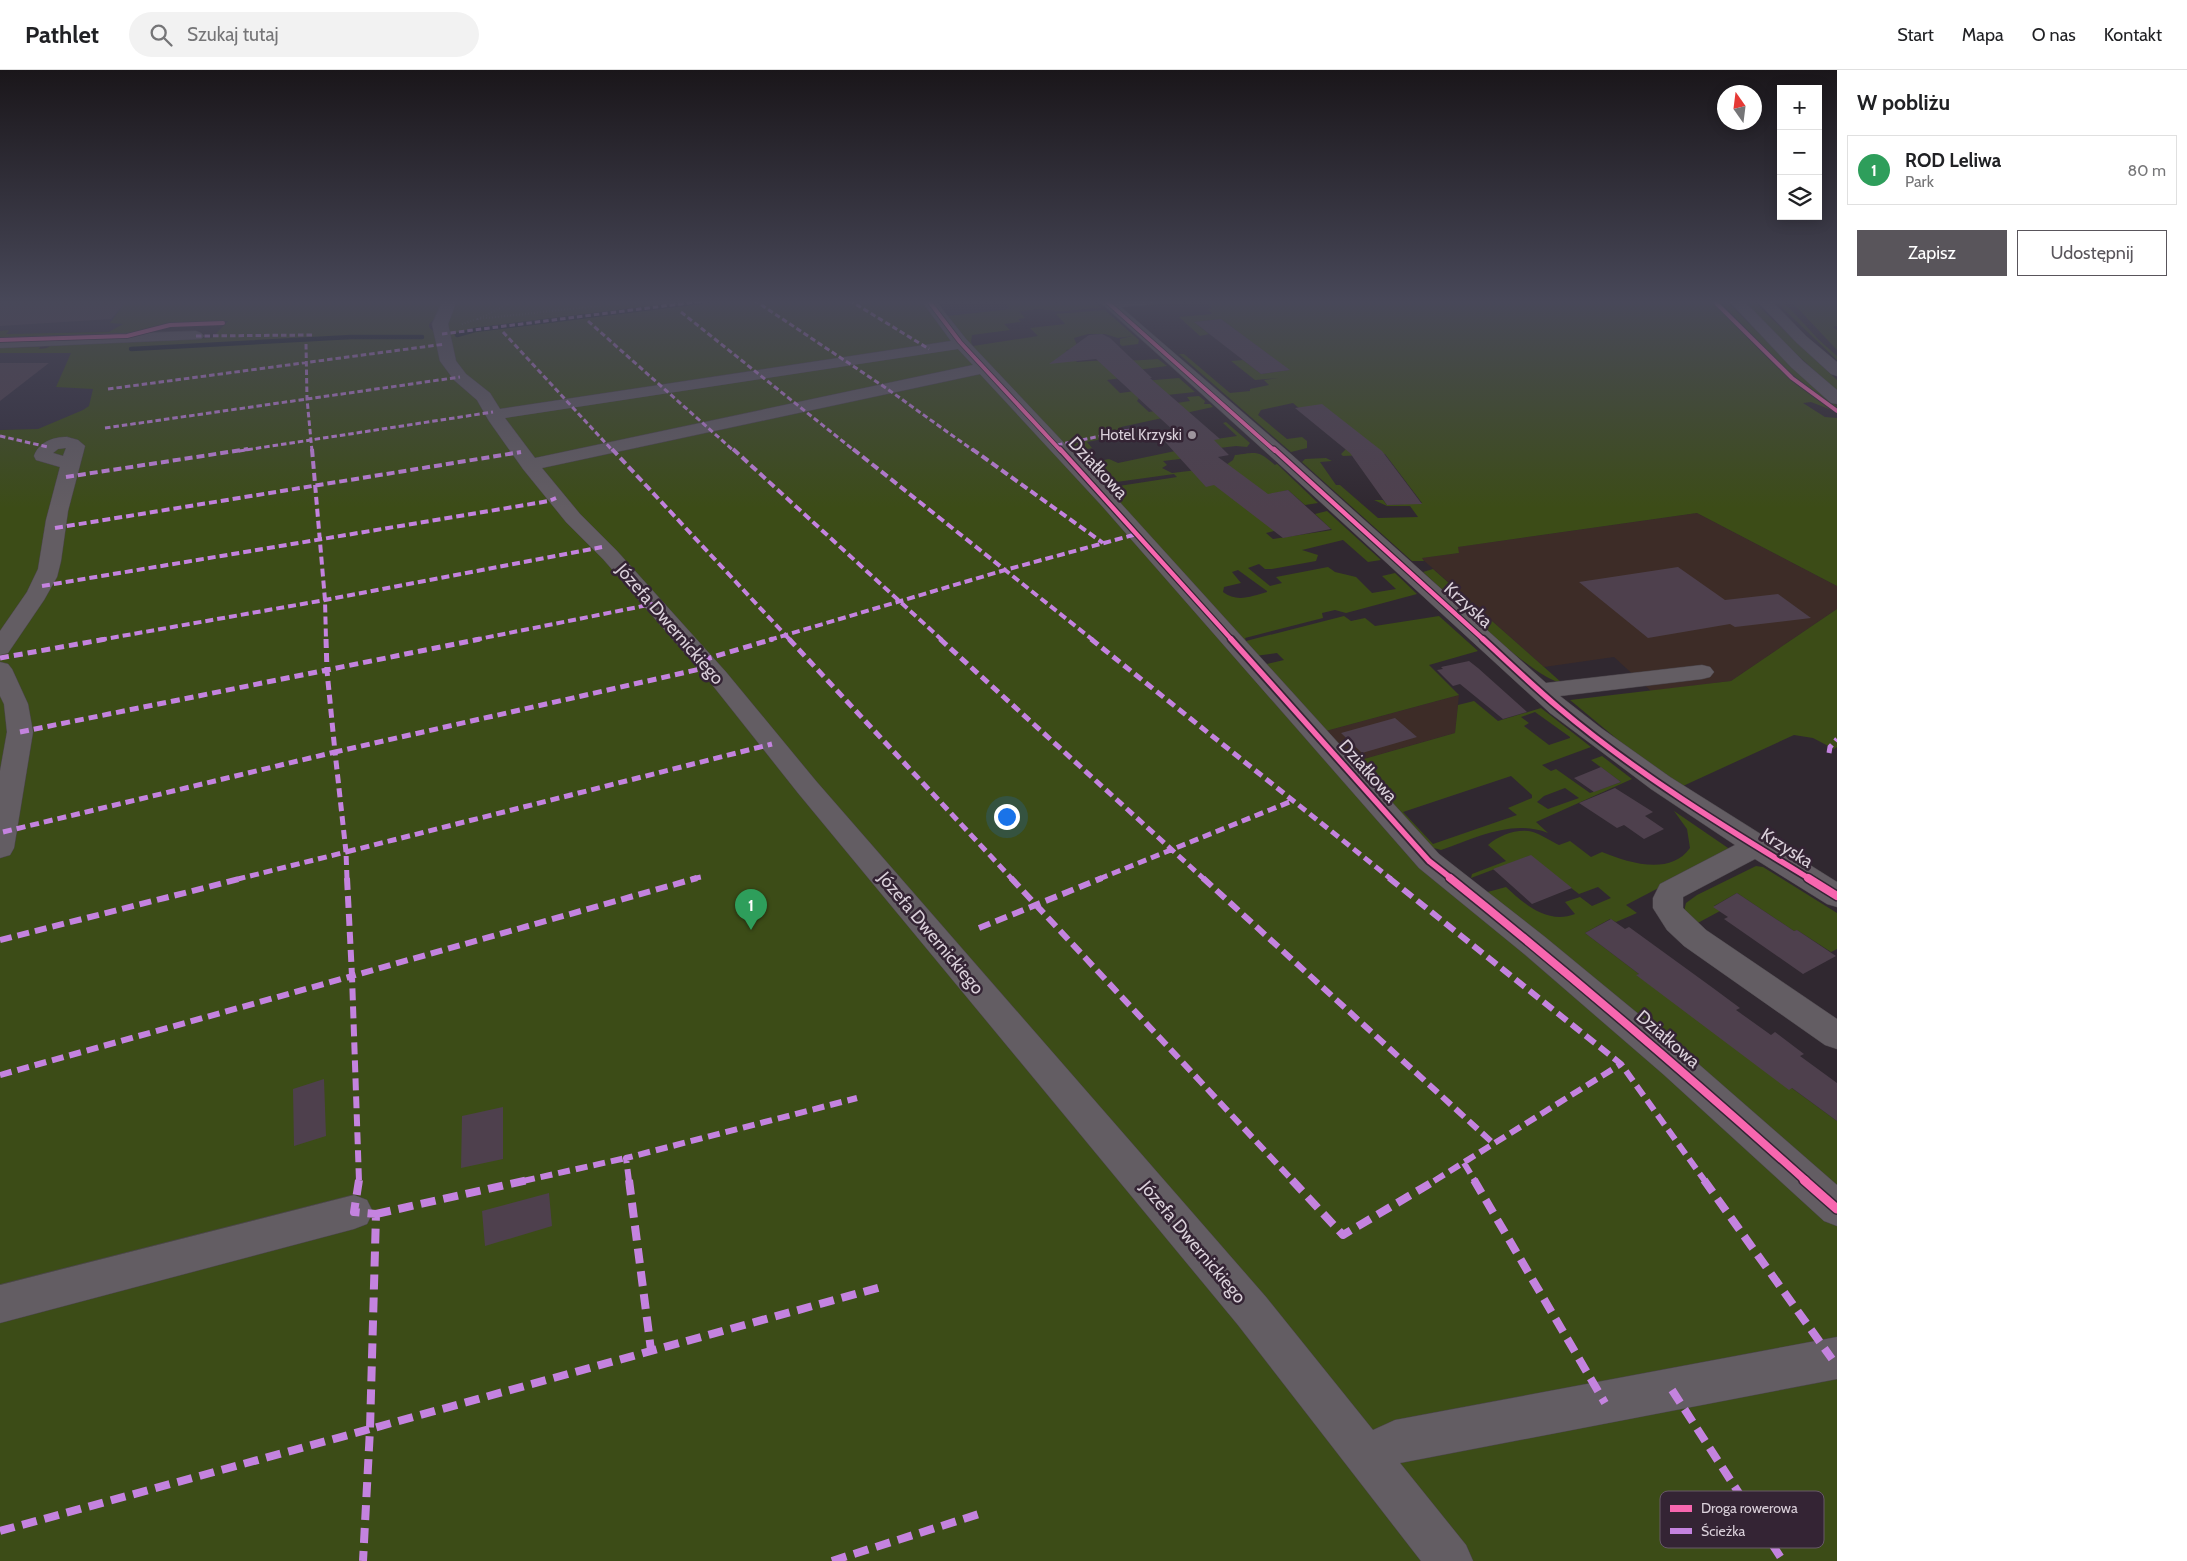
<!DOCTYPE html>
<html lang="pl">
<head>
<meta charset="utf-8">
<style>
	body { margin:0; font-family:Cabin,sans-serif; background:#f2f2f2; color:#202124 }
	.controls { position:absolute; right:15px; top:15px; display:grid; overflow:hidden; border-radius:0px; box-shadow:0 2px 12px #0003 }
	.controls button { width:45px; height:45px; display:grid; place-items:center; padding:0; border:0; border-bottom:1px solid #e0e0e0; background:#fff; color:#202124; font:25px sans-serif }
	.compass { position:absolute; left:1717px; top:15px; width:45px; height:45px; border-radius:50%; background:#fff; box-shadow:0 2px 12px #0003; rotate:346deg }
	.you { position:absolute; left:1006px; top:746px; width:18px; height:18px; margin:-12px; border:4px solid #fff; border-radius:50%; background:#1a73e8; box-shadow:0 0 0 8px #1a73e833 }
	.badge { display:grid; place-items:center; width:32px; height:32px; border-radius:50%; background:#59555b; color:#fff; font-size:16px; font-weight:700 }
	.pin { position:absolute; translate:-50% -41px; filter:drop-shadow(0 1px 2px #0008) }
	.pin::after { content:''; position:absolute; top:26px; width:18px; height:15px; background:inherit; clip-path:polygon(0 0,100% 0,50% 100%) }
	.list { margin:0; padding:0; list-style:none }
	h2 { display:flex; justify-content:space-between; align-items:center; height:65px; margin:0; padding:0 20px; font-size:21px }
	h2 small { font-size:16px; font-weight:400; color:#757577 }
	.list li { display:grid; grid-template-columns:32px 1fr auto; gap:15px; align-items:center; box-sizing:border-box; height:70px; margin:0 10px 10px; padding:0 10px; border:1px solid #e0e0e0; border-radius:0px }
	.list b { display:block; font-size:19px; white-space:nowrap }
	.list p { margin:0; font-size:16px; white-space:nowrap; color:#757577 }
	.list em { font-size:16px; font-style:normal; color:#757577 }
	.actions { display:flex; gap:10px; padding:15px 20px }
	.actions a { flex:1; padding:11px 0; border:1px solid #59555b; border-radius:0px; text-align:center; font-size:18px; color:#59555b }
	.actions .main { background:#59555b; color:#fff }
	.icon { flex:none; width:28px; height:28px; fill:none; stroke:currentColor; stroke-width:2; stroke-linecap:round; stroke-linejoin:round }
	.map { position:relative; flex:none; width:1837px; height:1491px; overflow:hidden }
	header { display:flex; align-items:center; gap:30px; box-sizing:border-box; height:70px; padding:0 25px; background:#fff; border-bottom:1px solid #e0e0e0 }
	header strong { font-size:24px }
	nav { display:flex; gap:28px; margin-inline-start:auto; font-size:18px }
	.search { width:350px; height:45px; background:#f2f2f2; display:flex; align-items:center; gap:12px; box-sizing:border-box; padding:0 18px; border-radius:28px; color:#757577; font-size:19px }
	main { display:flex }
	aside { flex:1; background:#fff }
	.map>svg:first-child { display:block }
</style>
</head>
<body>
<header>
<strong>Pathlet</strong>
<div class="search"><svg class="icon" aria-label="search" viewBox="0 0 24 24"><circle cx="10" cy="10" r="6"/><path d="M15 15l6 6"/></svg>Szukaj tutaj</div>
<nav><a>Start</a><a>Mapa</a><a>O nas</a><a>Kontakt</a></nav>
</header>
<main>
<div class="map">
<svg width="1837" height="1491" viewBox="0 0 1837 1491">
	<rect width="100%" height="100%" fill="#302830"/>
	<!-- commercial -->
	<path fill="#3d2c27" d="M 1697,443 L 1837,516 L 1837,539 L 1731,611 L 1651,621 L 1614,587 L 1544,597 L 1421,488 L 1459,483 L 1457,477 Z
		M 1459,625 L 1455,663 L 1350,693 L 1322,662 Z"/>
	<!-- industrial -->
	<path fill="#332e3d" d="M 0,230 L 147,230 L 122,261 L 0,265 Z
		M 933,230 L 1003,230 L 1012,239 L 948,246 L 938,232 L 934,232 Z
		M 101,282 L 95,358 L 0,360 L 0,283 Z"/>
	<!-- green -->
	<path fill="#3c4c17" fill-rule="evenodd" d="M 127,230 L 445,230 L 438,245 L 429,254 L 429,257 L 435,263 L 435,267 L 447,260 L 449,245 L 456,230 L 925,230 L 934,245 L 982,301 L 1415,786 L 1837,1150 L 1837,1491 L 0,1491 L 0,360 L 38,359 L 83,340 L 89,336 L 93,319 L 56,317 L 71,283 L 0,283 L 0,278 L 40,277 L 39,279 L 47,278 L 51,275 L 212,268 L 228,251 L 174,253 L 125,264 L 0,268 L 0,261 L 8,260 L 9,261 L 6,264 L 109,262 L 123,254 L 110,253 Z
		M 1003,230 L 1050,230 L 1054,233 L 1091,230 L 1101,238 L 1061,241 L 1039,239 L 1019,241 L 1025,248 L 1018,249 L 1021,252 L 1004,254 L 1010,260 L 972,265 L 971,272 L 973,276 L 1038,266 L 1030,258 L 1065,254 L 1056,244 L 1105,240 L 1139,270 L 1138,274 L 1122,276 L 1120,274 L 1120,269 L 1132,266 L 1118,268 L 1105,264 L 1088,264 L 1074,268 L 1077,275 L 1083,278 L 1066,280 L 1077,292 C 1104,289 1131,292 1158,289 L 1167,296 L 1123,302 L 1128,307 L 1107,310 L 1120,323 L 1151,319 L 1143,311 L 1179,308 L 1195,322 L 1139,328 L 1137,331 L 1149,342 L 1173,338 L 1170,334 L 1190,331 L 1187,327 L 1199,326 L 1205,331 L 1204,334 L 1210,334 L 1213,337 L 1121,357 L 1128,364 L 1087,372 L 1092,378 L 1080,381 L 1094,392 L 1109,389 L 1118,393 L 1180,380 L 1175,375 L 1237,366 L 1223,353 L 1226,352 L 1250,373 L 1247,377 L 1236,376 L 1194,381 L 1188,388 L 1163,391 L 1167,395 L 1162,398 L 1172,403 L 1223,397 L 1233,390 L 1235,385 C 1257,382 1258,380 1275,395 L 1277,394 L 1318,433 L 1305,435 L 1288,420 L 1254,428 L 1286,458 L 1266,463 L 1273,469 L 1332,460 L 1315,444 L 1327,441 L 1381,490 L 1368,492 L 1343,470 L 1302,480 L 1318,485 L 1316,491 L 1272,499 L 1265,499 L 1259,494 L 1248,498 L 1270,516 L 1282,513 L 1276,507 L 1328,497 L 1335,502 L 1356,507 L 1372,523 L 1396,519 L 1382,506 L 1395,503 L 1417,524 L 1346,543 L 1335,540 L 1322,543 L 1323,548 L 1245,568 L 1246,571 L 1344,546 L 1351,551 L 1365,548 L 1375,556 L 1439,546 L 1478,581 L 1429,595 L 1459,625 L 1322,662 L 1263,595 L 1284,590 L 1277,583 L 1255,586 L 941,243 L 944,242 L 948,246 L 1011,239 ZM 1174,404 L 1177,407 L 1106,418 L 1102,414 ZM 1238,500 L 1267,521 L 1267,522 C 1252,526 1237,533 1223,522 L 1224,517 L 1241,513 L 1232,502 Z
		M 1181,230 L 1711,230 C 1750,270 1786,311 1834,341 L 1811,332 L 1803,333 L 1825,347 L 1837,348 L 1837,516 L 1697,443 L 1458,477 L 1459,483 L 1422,488 L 1424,491 L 1412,491 L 1302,392 L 1305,389 L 1326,388 L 1332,391 L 1320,392 L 1336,415 L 1340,415 L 1378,448 L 1418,447 L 1410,436 L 1387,436 L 1374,430 L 1383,430 L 1387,435 L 1422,433 L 1385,384 L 1343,386 L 1341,384 L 1346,379 L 1293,333 L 1261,340 L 1258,345 L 1287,369 L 1302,367 L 1307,371 L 1307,378 L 1291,382 L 1179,284 L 1184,284 L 1230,323 L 1250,321 L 1250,319 L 1269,315 L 1264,310 L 1279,308 L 1255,310 L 1231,291 L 1243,290 L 1261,304 L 1289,300 L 1221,249 L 1194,252 L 1209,264 L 1200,266 L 1179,247 L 1212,244 L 1208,239 L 1212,238 L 1205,231 L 1153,235 L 1150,233 Z
		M 1718,230 L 1725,230 L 1781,285 L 1837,336 L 1837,339 L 1805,316 L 1785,298 Z
		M 1741,230 L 1753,231 L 1837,310 L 1837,321 L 1769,259 Z
		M 1774,230 L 1782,230 L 1818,269 L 1837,286 L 1837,290 Z
		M 1790,230 L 1837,230 L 1832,231 L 1837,233 L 1837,256 L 1833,257 L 1837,260 L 1837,280 Z
		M 1433,499 L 1544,597 L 1562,613 C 1533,609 1450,526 1423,502 Z
		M 1837,539 L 1837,677 L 1834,679 L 1813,668 L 1794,665 L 1683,716 L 1629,679 L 1570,630 L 1731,611 Z
		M 1474,631 L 1498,651 L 1541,638 L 1591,677 L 1542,695 L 1551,701 L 1556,699 L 1590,723 L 1621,712 L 1591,690 L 1602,686 L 1632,709 L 1536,752 L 1548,763 C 1512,749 1476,768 1441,780 L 1434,778 L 1428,780 L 1350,693 L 1455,663 L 1458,635 ZM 1535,642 L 1570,667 L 1570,668 L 1549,675 L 1524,656 L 1529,653 L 1521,647 ZM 1511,706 L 1532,725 L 1532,728 L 1508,738 L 1517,745 L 1433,774 L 1403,742 ZM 1565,718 L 1579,728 L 1548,739 L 1537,732 L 1544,726 Z
		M 1674,741 L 1731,780 L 1626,835 L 1637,843 L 1616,852 L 1610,849 L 1585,863 L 1639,904 L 1637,905 L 1837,1051 L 1837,1123 L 1484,823 L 1506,817 C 1524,834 1548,855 1575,844 L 1565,832 L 1580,827 L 1592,836 L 1611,828 L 1598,817 L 1579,824 L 1529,786 L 1471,808 L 1472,804 L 1506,791 L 1488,775 C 1499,765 1519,758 1533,762 C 1542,765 1551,771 1559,775 L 1570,771 L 1591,787 L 1602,782 C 1629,793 1670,806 1690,778 L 1687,759 Z
		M 1756,796 L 1763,797 L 1837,843 L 1837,879 L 1831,882 L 1797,860 L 1794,861 L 1737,823 L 1714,836 L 1720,841 L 1694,855 L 1684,841 L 1686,833 L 1697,825 Z"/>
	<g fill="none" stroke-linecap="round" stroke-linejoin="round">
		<!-- stream -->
		<path stroke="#0b161c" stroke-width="4.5" d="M 457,265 L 475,260 L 715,230
			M 131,279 L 351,267 L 422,267"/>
	</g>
	<!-- building -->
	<path fill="#4e404d" d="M 0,230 L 127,230 L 111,249 L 0,256 Z
		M 1221,249 L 1290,300 L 1261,304 L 1194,252 Z
		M 1102,264 L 1110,268 L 1152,308 L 1150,308 L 1220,369 L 1214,370 L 1229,385 L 1218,387 L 1268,424 L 1288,420 L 1331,459 L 1283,468 L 1214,415 L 1206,417 L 1158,364 L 1175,362 L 1096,289 L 1049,294 L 1089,265 Z
		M 0,293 L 49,293 L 0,331 Z
		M 1322,334 L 1382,381 L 1422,434 L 1387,435 L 1350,383 L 1295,338 Z
		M 1678,497 L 1725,530 L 1778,524 L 1811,548 L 1735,557 L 1730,554 L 1648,568 L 1579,512 Z
		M 1469,591 L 1478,598 L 1527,642 L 1503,649 L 1460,614 L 1453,616 L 1437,600 L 1443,599 L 1441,597 Z
		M 1395,648 L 1417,667 L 1362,683 L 1341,663 Z
		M 1601,697 L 1621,712 L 1594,722 L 1574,708 Z
		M 1615,718 L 1653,742 L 1645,746 L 1664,759 L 1644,769 L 1624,755 L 1617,758 L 1579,733 Z
		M 1531,785 L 1572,818 L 1532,834 L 1493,799 Z
		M 1737,823 L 1794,861 L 1797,860 L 1836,886 L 1803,904 L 1724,849 L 1728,847 L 1713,837 Z
		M 1611,849 L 1625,859 L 1629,857 L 1713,918 L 1740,938 L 1736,940 L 1771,965 L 1775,962 L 1804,984 L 1800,986 L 1837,1013 L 1837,1051 L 1792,1018 L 1789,1020 L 1636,905 L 1639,904 L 1585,863 Z
		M 324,1009 L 326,1066 L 294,1076 L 293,1019 Z
		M 503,1037 L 503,1089 L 461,1098 L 462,1046 Z
		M 549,1123 L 552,1156 L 485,1176 L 482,1141 Z"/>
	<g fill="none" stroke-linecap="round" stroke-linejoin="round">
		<defs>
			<path id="minor" d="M 443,230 L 457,230 L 448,254 L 456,291 L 466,304 L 490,323 L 500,339 L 951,271 L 921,230 L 935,230 L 966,269 L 1116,428 L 1439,784 L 1545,867 L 1687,984 L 1837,1115 L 1837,1156 L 1824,1151 L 1663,1004 L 1523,883 L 1419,798 L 1102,436 L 980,304 L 542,398 L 580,444 L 617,481 L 726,602 L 816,711 L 1266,1227 L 1373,1360 L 1395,1350 L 1837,1267 L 1837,1309 L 1400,1393 L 1466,1475 L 1473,1491 L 1421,1491 L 1238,1255 L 798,723 L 710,612 L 603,489 L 566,452 L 523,399 L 489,351 L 477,330 L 454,310 L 440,291 L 432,254 ZM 958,279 L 973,295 L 535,388 L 505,348 Z
				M 1098,230 L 1160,230 L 1158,233 L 1153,234 L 1121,237 L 1292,385 L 1546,613 L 1702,595 L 1710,597 L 1714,602 L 1710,607 L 1702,609 L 1560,626 L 1601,658 L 1670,707 L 1837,812 L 1837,837 L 1827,834 L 1755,789 L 1683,827 L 1683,838 L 1706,860 L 1837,949 L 1837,979 L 1825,975 L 1684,876 L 1667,860 L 1653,838 L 1653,828 L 1660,814 L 1735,775 L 1651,719 L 1550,643 L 1278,393 Z
				M 1728,230 L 1743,230 L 1803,291 L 1837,320 L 1837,334 L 1831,333 L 1791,297 Z
				M 1756,230 L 1771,230 L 1806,266 L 1837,292 L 1837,306 L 1831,304 L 1796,272 Z
				M 196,261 L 201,263 L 204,266 L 201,269 L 0,278 L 0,268 Z
				M 67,367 L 78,370 L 85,376 L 68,441 L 61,491 L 57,507 L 44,530 L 8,583 L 0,585 L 0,561 L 27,522 L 38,499 L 46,450 L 60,397 L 36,390 L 34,386 C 39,372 53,367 67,367 ZM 66,378 L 63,386 L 53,383 L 58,379 Z
				M 0,592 L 8,594 L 12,599 L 28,634 L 33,662 L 14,778 L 10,785 L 0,788 L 0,701 L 7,662 L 4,634 L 0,626 Z
				M 354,1125 L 367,1130 L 373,1142 L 367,1154 L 354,1159 L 0,1253 L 0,1215 Z"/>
		</defs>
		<!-- minor casing -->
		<use href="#minor" stroke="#4a444a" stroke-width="1"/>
		<!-- path -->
		<path stroke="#6b646b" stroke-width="2" stroke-dasharray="0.5 2.5" stroke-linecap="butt" d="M 516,230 L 478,249 L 653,230
			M 207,252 L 224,251 L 223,253
			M 462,254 L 478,249"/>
		<!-- minor -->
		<use href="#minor" fill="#635d63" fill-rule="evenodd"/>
		<!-- quiet-far4 -->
		<path stroke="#c483df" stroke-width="3" stroke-dasharray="5.5 3" stroke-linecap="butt" d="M 754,230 L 886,318 L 974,381
			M 849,230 L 929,279
			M 681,242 L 855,381
			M 588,251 L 734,381
			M 503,262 L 613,381
			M 442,264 L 711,230
			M 196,266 L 312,265
			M 306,274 L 307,329 L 312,381
			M 108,319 L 445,274
			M 105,358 L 460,307
			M 0,366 L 48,377
			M 1057,375 L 1130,360
			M 239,381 L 493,342"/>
		<!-- quiet-far3 -->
		<path stroke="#c483df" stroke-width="4" stroke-dasharray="8 4" stroke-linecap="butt" d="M 312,379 L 325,530 L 326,570
			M 612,379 L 790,570
			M 733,379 L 942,570
			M 853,379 L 1093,570
			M 972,379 L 1103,473
			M 66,407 L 248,379
			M 55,458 L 521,382
			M 42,516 L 549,431 L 556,428
			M 99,570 L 325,530 L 602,477
			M 474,570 L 653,534
			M 769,570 L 1005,500 L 1137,464"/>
		<!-- quiet-far2 -->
		<path stroke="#c483df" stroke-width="5" stroke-dasharray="9 5" stroke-linecap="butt" d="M 326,569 L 327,601 L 335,682 L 709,597
			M 789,569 L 1012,809
			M 940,569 L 1204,809
			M 1091,569 L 1391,809
			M 0,588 L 106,569
			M 703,590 L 773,569
			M 20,662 L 480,569
			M 1829,683 L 1830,677 L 1837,669
			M 3,762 L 335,682 L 346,782 L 238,809
			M 347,809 L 346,782 L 772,674
			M 692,809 L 701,807
			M 1099,809 L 1292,731"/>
		<!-- quiet-far1 -->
		<path stroke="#c483df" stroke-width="6" stroke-dasharray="12 6" stroke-linecap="butt" d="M 347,808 L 352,906 L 697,808
			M 1011,808 L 1293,1111
			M 1203,808 L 1494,1074
			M 1389,808 L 1621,994 L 1705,1111
			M 979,858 L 1102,808
			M 0,870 L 243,808
			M 0,1005 L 352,906 L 359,1111
			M 1464,1093 L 1475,1111
			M 523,1111 L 626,1088
			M 629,1111 L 626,1088 L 857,1028
			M 1434,1111 L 1621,994"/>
		<!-- quiet -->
		<path stroke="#c483df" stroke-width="8" stroke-dasharray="15 8" stroke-linecap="butt" d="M 359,1110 L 354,1142 L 376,1144 L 370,1359 L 881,1217
			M 629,1110 L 651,1280
			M 1292,1110 L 1343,1165 L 1436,1110
			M 1474,1110 L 1605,1333
			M 1704,1110 L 1832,1289
			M 376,1144 L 528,1110
			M 1672,1320 L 1783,1491
			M 0,1461 L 370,1359 L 363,1491
			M 832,1491 L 979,1444"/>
		<defs>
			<path id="cycleway-far4" d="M 928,230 L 960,272 L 1061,381
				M 1105,230 L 1275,381
				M 1713,230 L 1792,308 L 1837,341
				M 0,270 L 127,266 L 170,255 L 223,253"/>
			<path id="cycleway-far3" d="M 1060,379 L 1232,570
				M 1274,379 L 1484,570"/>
			<path id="cycleway-far2" d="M 1231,569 L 1429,791 L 1452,809
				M 1483,569 C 1508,592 1533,616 1559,638 C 1636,703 1724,757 1810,809"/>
			<path id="cycleway-far1" d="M 1450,808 C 1572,906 1690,1007 1806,1111
				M 1808,808 L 1837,826"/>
			<path id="cycleway" d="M 1804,1110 L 1837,1139"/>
		</defs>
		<!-- cycleway-far4 casing -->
		<use href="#cycleway-far4" stroke="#342434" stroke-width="5.5"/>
		<!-- cycleway-far3 casing -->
		<use href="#cycleway-far3" stroke="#342434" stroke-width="7"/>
		<!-- cycleway-far2 casing -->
		<use href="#cycleway-far2" stroke="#342434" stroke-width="9"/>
		<!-- cycleway-far1 casing -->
		<use href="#cycleway-far1" stroke="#342434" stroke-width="11"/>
		<!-- cycleway casing -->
		<use href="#cycleway" stroke="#342434" stroke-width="12"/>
		<!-- cycleway-far4 -->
		<use href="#cycleway-far4" stroke="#f766af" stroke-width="4"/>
		<!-- cycleway-far3 -->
		<use href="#cycleway-far3" stroke="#f766af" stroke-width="4.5"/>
		<!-- cycleway-far2 -->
		<use href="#cycleway-far2" stroke="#f766af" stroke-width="5.5"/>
		<!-- cycleway-far1 -->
		<use href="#cycleway-far1" stroke="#f766af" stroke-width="8"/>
		<!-- cycleway -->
		<use href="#cycleway" stroke="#f766af" stroke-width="9"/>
	</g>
	<!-- sky -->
	<linearGradient id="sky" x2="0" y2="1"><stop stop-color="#1a161a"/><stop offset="0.53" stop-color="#484859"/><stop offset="1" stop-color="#484859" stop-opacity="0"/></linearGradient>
	<rect width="1837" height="438" fill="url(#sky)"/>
	<!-- markers -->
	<circle fill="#9e959e" stroke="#342434" stroke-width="2" cx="1192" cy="365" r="5"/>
	<g text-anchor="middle" stroke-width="5" stroke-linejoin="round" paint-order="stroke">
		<!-- far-poi labels -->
		<g font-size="15" fill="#dad0da" stroke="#342434" text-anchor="end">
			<text x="1182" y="370">Hotel Krzyski</text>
		</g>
		<!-- street labels -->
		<g font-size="18" fill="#dad0da" stroke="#342434">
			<text transform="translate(1098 398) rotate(47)" y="6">Działkowa</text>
			<text transform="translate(1468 535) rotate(42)" y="6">Krzyska</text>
			<text transform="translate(670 554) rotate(49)" y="6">Józefa Dwernickiego</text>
			<text transform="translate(1368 701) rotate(48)" y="6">Działkowa</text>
			<text transform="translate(1787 778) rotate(32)" y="6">Krzyska</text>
			<text transform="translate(931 863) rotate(50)" y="6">Józefa Dwernickiego</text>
			<text transform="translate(1668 969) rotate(41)" y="6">Działkowa</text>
			<text transform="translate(1193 1172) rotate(50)" y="6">Józefa Dwernickiego</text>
		</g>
	</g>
	<!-- legend -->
	<rect x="1660" y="1421" width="164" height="57" rx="8" fill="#342434" stroke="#665866" stroke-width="1"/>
	<rect x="1670" y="1435" width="22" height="7" fill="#f766af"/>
	<rect x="1670" y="1458" width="22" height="6" fill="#c483df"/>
	<g font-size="14" fill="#dad0da">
		<text x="1701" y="1443">Droga rowerowa</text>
		<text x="1701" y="1466">Ścieżka</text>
	</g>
</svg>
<div class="controls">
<button>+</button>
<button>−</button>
<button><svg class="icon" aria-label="layers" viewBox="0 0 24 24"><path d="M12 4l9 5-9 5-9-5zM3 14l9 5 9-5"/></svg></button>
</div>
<svg class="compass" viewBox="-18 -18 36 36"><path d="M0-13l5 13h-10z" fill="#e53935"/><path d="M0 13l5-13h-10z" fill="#757577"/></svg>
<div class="you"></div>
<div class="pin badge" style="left:751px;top:860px;background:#2e9e5b">1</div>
</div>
<aside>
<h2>W pobliżu<small></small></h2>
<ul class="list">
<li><span class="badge" style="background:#2e9e5b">1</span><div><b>ROD Leliwa</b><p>Park</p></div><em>80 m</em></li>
</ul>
<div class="actions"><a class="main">Zapisz</a><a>Udostępnij</a></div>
</aside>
</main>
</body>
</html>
